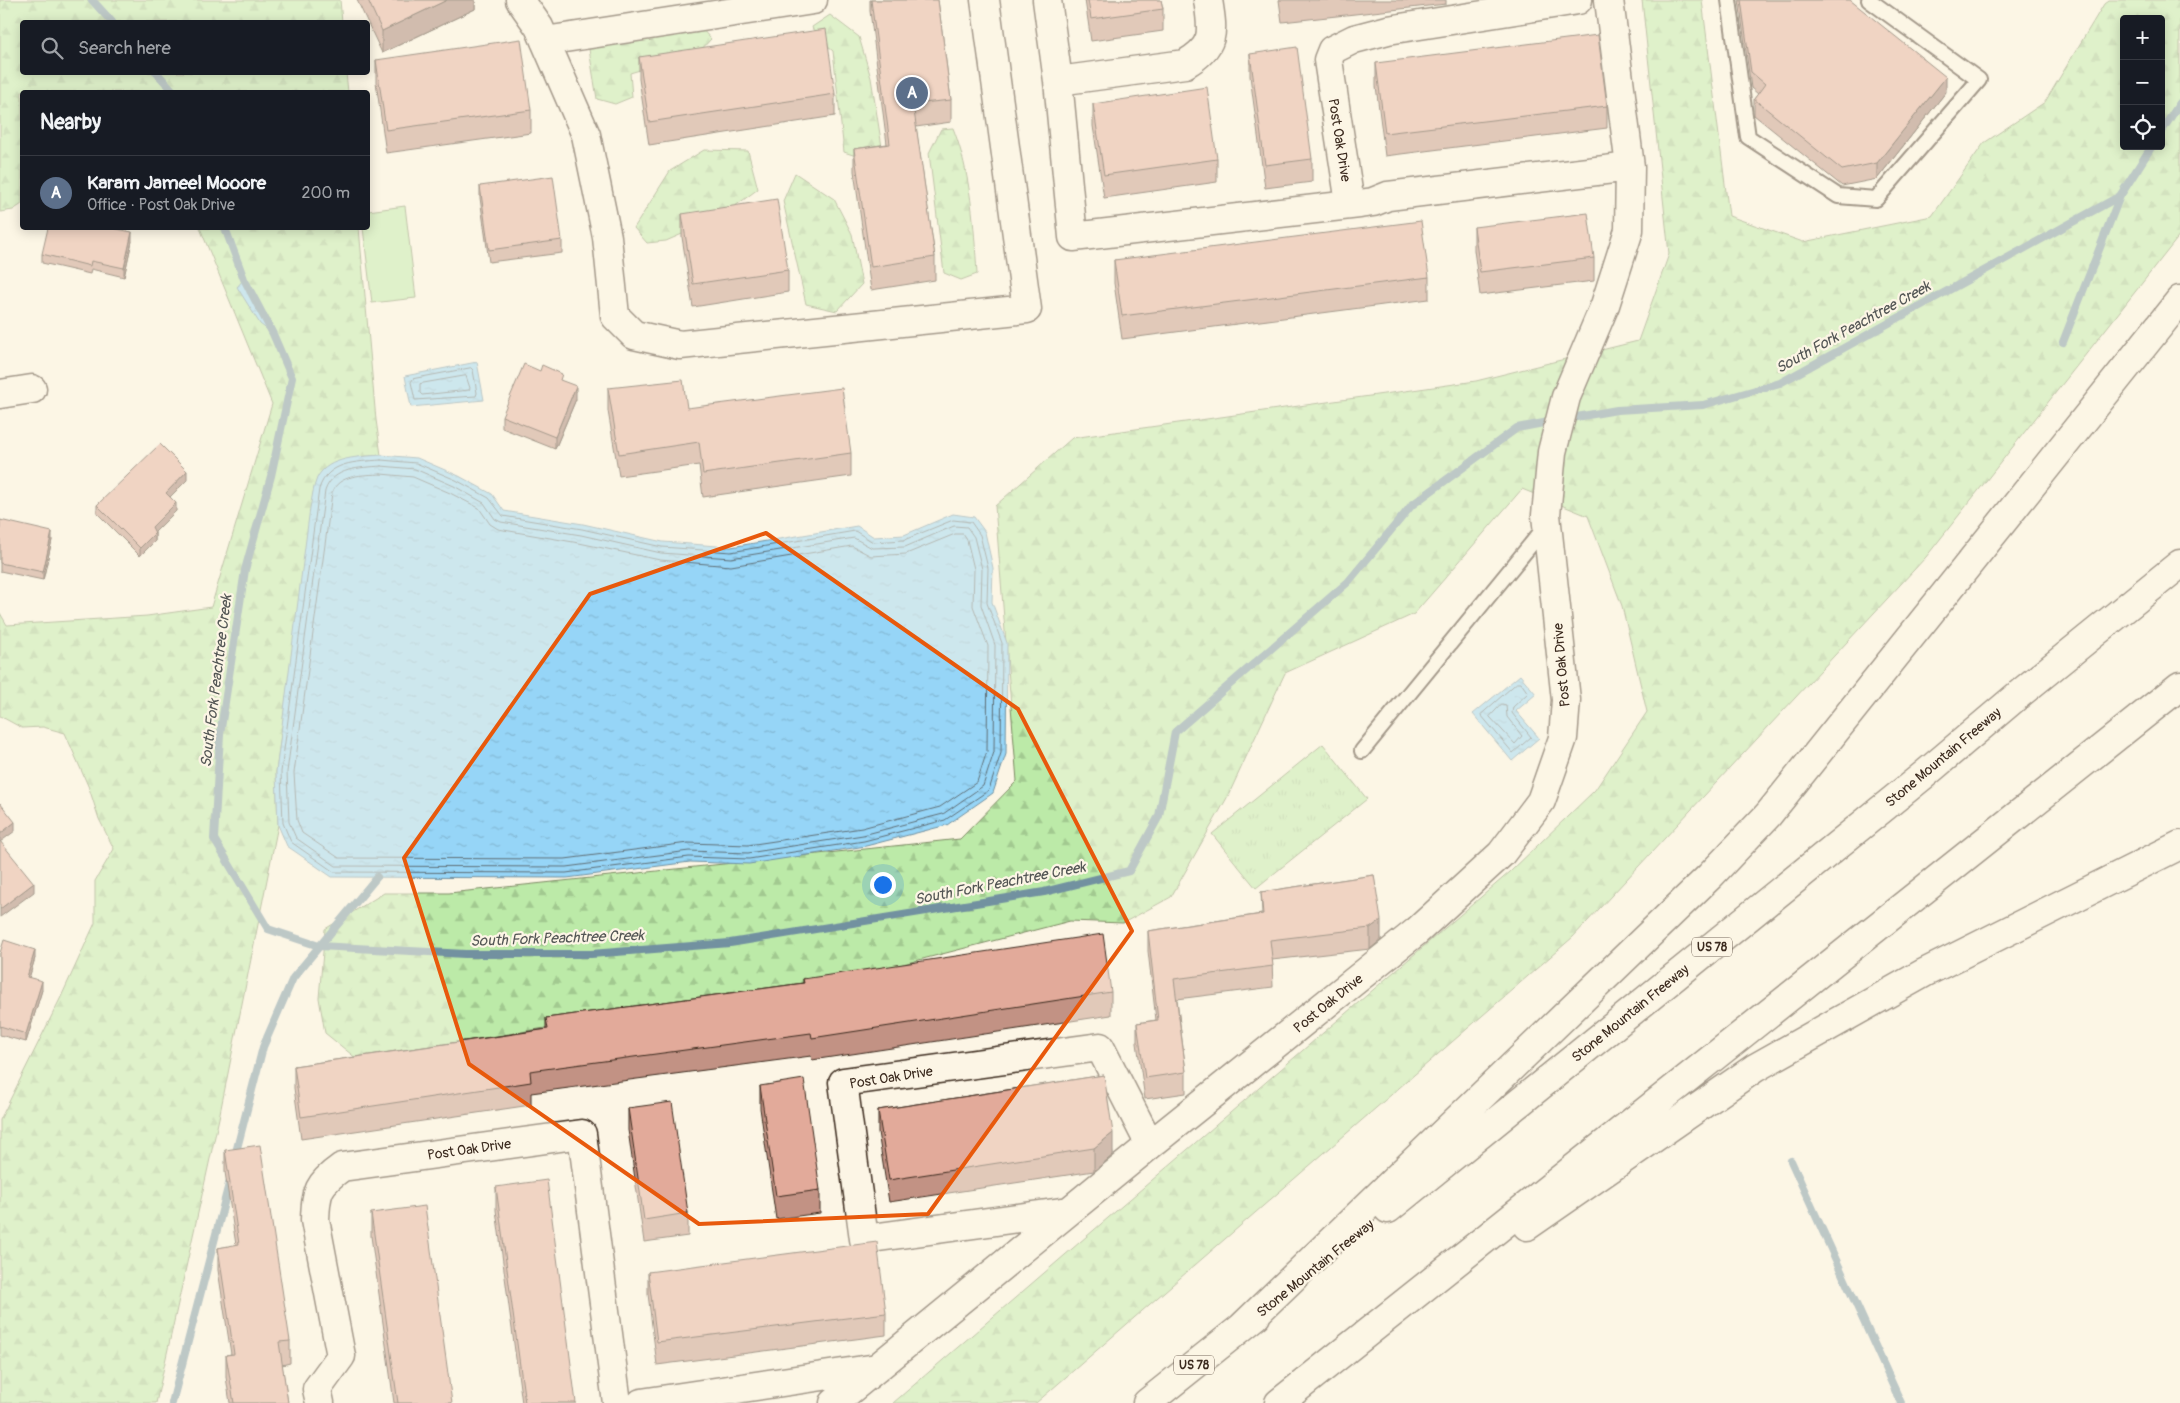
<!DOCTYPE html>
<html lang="en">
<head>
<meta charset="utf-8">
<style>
	body { margin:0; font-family:Pangolin,sans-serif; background:#242831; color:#f1f3f6 }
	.controls { position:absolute; right:15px; top:15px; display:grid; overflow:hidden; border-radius:5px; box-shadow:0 2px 12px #0003 }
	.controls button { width:45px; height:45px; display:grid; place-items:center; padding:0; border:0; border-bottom:1px solid #363941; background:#171b24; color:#f1f3f6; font:25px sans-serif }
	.you { position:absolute; left:882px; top:884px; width:18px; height:18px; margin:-12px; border:4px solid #fff; border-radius:50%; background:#1a73e8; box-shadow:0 0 0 8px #1a73e833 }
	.badge { display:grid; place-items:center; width:32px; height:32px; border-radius:50%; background:#ea580c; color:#fff; font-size:16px; font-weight:700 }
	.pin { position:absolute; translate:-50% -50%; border:2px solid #fff; box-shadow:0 1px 5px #0006 }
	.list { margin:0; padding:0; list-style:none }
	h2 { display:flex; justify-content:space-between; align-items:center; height:65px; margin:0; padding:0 20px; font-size:21px }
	h2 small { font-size:16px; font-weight:400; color:#9ea1a6 }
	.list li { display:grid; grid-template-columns:32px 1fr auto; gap:15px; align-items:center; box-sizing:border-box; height:75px; padding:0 20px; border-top:1px solid #363941 }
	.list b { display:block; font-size:19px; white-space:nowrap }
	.list p { margin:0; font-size:16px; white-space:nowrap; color:#9ea1a6 }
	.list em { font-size:16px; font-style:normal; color:#9ea1a6 }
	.icon { flex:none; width:28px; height:28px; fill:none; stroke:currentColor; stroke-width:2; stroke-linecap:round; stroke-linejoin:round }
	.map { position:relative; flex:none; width:2180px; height:1403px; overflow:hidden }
	.search { position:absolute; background:#171b24; box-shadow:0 2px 12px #0003; left:20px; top:20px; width:350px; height:55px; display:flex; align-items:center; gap:12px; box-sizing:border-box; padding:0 18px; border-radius:5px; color:#9ea1a6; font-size:19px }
	.panel { position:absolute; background:#171b24; box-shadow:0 2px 12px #0003; left:20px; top:90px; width:350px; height:140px; border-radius:5px }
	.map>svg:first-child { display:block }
</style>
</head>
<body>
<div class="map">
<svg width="2180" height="1403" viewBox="0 0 2180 1403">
	<defs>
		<pattern id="grass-tufts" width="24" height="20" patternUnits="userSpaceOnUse" patternTransform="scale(1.25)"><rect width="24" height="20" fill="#bceaa8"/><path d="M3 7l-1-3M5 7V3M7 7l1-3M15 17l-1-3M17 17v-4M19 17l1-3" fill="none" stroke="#a2c990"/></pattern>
		<pattern id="forest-firs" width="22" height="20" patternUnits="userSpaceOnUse" patternTransform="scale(1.25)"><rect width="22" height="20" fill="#bceaa8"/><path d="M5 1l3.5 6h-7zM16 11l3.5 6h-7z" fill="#a2c990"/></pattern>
		<pattern id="water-ripples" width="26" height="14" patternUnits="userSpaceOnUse" patternTransform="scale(1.25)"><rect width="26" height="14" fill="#96d5f7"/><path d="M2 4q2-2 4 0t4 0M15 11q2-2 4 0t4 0" fill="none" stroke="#82b7d3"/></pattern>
	</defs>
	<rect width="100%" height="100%" fill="#fcf5e5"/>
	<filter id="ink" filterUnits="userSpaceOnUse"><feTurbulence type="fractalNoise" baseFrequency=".02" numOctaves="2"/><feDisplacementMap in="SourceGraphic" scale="10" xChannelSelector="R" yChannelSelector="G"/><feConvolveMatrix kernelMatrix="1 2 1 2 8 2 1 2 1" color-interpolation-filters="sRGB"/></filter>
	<g filter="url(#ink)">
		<!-- grass -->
		<path fill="url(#grass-tufts)" stroke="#7c8a63" d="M 1323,744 L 1367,799 L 1256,888 L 1212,834 Z"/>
		<!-- forest -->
		<path fill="url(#forest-firs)" stroke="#7c8a63" fill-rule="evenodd" d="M 0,0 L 340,0 L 342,22 L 22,22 L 22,72 L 346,73 L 348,92 L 22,92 L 22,204 L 13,210 L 0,212 Z
			M 1642,0 L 1702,0 L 1729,216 L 1803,242 L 1932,216 L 1984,143 L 2045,102 L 2104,4 L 2109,0 L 2180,0 L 2180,235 L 1926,557 L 1573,937 L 1036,1403 L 893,1403 L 1510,872 L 1595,790 L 1647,712 L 1622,606 L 1588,516 L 1522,489 L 1414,614 L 1285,673 L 1228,796 L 1171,897 L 1123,923 L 1070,921 L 849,978 L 357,1059 L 325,1033 L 319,998 L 325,929 L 384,893 L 449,893 L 960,839 L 1017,781 L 995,506 L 1072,438 L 1476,381 L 1638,341 L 1669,254 ZM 2124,19 L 2161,19 L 2161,146 L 2124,146 Z
			M 830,15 L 859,37 L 871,78 L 882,147 L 868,160 L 844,152 L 833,51 L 816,37 L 812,27 Z
			M 700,27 L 711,39 L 699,52 L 630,73 L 632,97 L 615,104 L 597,99 L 588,43 Z
			M 953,128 C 971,173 974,225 977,274 L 961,280 L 944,273 L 929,153 L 941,129 Z
			M 704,150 L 748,151 L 758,189 L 719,218 L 666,241 L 647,243 L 634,228 L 670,171 Z
			M 795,173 L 834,199 L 852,234 L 862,284 L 837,311 L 806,304 L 783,201 Z
			M 200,228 L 359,228 L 376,420 L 381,455 C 355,457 324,459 314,488 L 276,772 L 278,825 L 219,1118 L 156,1403 L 0,1403 L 0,1120 L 61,997 L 95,923 L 95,881 L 114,849 L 99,819 L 89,788 L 65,733 L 43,727 L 22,728 L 0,716 L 0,613 L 7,625 L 147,616 L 211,607 L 272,404 Z"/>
		<!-- pitch -->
		<path fill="#bceaa8" stroke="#7c8a63" d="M 405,206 L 416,298 L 372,303 L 363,228 L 368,228 L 368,211 Z"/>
		<!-- water -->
		<path fill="url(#water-ripples)" stroke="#7291a0" d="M 244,279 L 273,334 L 260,324 L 237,287 Z
			M 477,362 L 484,400 L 411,407 L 405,376 Z
			M 381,455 L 417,458 L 459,476 L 492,494 L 504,511 L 583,524 L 663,542 L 731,547 L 857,526 L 874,537 L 904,535 L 953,514 L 974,517 L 985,532 L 993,568 L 992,602 L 1007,643 L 1006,754 L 993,793 L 947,825 L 866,846 L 749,864 L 690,862 L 567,878 L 332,877 L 287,846 L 278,825 L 276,772 L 310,508 C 312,499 313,487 317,478 C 328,456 361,457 381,455 Z
			M 1520,675 L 1536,694 L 1516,711 L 1539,738 L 1512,761 L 1473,714 Z"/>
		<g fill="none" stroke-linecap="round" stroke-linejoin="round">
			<!-- shore -->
			<path stroke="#5f6e75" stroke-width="1" d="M 471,368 L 473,370 L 477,393 L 476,396 L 415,400 L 411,382 L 413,379 Z
				M 466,376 L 470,388 L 469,390 L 422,395 L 420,393 L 420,384 Z
				M 381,460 L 416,463 L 456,480 L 489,498 L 503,516 L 582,529 L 662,547 L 731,552 L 855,531 L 873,542 L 904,540 L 953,520 L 971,522 L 980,535 L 988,568 L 987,603 L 1002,643 L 1001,753 L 989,790 L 945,820 L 864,841 L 749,859 L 689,857 L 566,873 L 334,872 L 291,842 L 283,823 L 281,772 L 319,489 C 328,461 356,462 381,460 Z
				M 381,466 L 415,469 L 454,486 L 484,503 L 495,519 L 501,522 L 581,535 L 661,553 L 731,558 L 854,538 L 872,548 L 905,547 L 954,526 L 967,527 L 974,537 L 982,569 L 981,605 L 995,645 L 994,752 L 983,786 L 943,814 L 863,835 L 748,853 L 689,851 L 566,867 L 336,866 L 296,838 L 289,822 L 287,772 L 325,491 C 333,467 360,468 381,466 Z
				M 381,474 L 413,477 L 450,493 L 479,508 L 490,524 L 498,529 L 579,543 L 660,560 L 731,566 L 852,546 L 871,556 L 906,554 L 955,534 L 963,534 L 967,540 L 974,569 L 973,606 L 988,646 L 987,751 L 977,782 L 940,807 L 862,828 L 748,845 L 688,843 L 565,859 L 339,858 L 302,833 L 297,820 L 294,773 L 332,493 C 338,474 364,475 381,474 Z
				M 1517,683 L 1521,683 L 1528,693 L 1513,707 L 1512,713 L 1531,737 L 1513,753 L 1481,715 Z
				M 1502,704 L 1506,705 L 1507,717 L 1522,736 L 1515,744 L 1490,717 Z"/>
			<!-- stream -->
			<path stroke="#7291a0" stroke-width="8" d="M 92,0 L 112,22
				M 156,72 L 174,92
				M 2161,132 L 2180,103
				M 225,228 L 244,279 L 273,334 L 292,378 L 271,476 L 245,570 L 220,735 L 214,839 L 268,929 L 319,946 L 465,954 L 591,954 L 730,943 L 1044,892 L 1129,871 L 1159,816 L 1175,732 L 1348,582 L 1412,505 L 1517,428 L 1554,421
				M 2063,342 L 2120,196
				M 1565,419 L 1617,410 L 1703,405 L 1780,383 L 2120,196 L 2152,146
				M 235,1156 L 263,1047 L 293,978 L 377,877
				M 1791,1161 L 1901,1403
				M 172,1403 L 230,1180"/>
			<defs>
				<path id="service" d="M 1729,0 L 1748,137 L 1838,196 L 1876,199 L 1979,80 L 1869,0
					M 1362,751 L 1546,526"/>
				<path id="minor" d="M 520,0 L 539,27 L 586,135 L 607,237 L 615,316 L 634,335 L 680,345 L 1027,309 L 985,0
					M 1047,0 L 1058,81 L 1073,237 L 1359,204
					M 1578,0 L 1388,30 L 1354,39 L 1332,50 L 1328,60 L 1349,197 L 1359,204 L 1373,202 L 1388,196 L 1630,167
					M 545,41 L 813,0
					M 1058,81 L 1185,64 C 1216,46 1213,32 1208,0
					M 0,394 L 32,389
					M 1069,1211 L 864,1239 L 843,1082 L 1100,1047 L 1150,1145
					M 320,1403 L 317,1389 L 341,1356 L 315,1220 C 316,1191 318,1184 342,1167 L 582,1134 L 617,1403
					M 641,1403 L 877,1368
					M 834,1403 L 1150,1145 L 1417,931 L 1501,854 L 1541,801 L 1563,738 L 1566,700 L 1546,515 L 1552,452 L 1566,397 L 1605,305 L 1629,230 L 1630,167 L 1609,0"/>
				<path id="motorway" d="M 1388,1209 L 1925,774 L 2023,691 L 2180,564
					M 1527,1226 L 1755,1068 L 1924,973 L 2180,845
					M 1242,1327 L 1710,876 L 1768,815 L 2180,300
					M 1147,1403 L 1256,1316
					M 1279,1403 L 2180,686"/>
			</defs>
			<!-- service casing -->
			<use href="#service" stroke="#3b2a1e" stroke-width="18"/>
			<!-- minor casing -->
			<use href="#minor" stroke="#3b2a1e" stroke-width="31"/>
			<!-- motorway casing -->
			<use href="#motorway" stroke="#3b2a1e" stroke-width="31"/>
			<!-- service -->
			<use href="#service" stroke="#fcf5e5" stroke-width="14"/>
			<!-- minor -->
			<use href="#minor" stroke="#fcf5e5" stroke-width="28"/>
			<!-- motorway -->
			<use href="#motorway" stroke="#fcf5e5" stroke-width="28"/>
		</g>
		<!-- wall -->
		<path fill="#c29284" stroke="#3b2a1e" d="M 357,0 L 475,0 L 475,9 L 382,53 Z
			M 870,0 L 938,0 L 951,100 L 951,122 L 916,127 L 935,257 L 935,280 L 871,290 L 854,171 L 854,149 L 887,144 L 870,11 Z
			M 1085,0 L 1161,0 L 1163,9 L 1163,31 L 1091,41 Z
			M 1279,0 L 1446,0 L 1446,4 L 1282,22 Z
			M 1739,0 L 1850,0 L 1946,92 L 1877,179 L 1842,186 L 1754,115 L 1754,99 L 1758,94 L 1751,88 Z
			M 1250,54 L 1312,159 L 1312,182 L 1265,188 L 1250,76 Z
			M 639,57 L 835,94 L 835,116 L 649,145 L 639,79 Z
			M 376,60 L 531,110 L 531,133 L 386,153 L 376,82 Z
			M 1376,63 L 1607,106 L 1607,128 L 1385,156 L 1376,86 Z
			M 1093,104 L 1217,159 L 1217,182 L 1104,198 L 1093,126 Z
			M 480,186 L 562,240 L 562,253 L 489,262 L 480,198 Z
			M 682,214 L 788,270 L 788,292 L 693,307 L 682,237 Z
			M 1474,227 L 1594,258 L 1594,281 L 1480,295 L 1474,250 Z
			M 132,241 L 124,277 L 91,269 L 90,274 L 42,263 L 42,254 Z
			M 1114,260 L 1429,277 L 1429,299 L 1122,339 L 1114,283 Z
			M 562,381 L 576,399 L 555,449 L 502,428 L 502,416 Z
			M 608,388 L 687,408 L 851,453 L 851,476 L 703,497 L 699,465 L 619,476 L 608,411 Z
			M 187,480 L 170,497 L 176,511 L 155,532 L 155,541 L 140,556 L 97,513 L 97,505 Z
			M 0,520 L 52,540 L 43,580 L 0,571 Z
			M 1374,875 L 1381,940 L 1370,949 L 1272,960 L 1273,987 L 1177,999 L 1186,1072 L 1186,1093 L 1145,1099 L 1137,1043 L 1137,1023 L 1156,1020 L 1148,951 L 1148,931 L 1262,914 L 1261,892 Z
			M 0,953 L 35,958 L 29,978 L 42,990 L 26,1042 L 0,1035 Z
			M 803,979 L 1111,992 L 1111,1015 L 812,1060 L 811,1056 L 531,1093 L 531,1105 L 301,1139 L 294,1088 L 294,1066 L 546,1029 L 546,1018 L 803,983 Z
			M 1104,1075 L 1113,1155 L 1094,1171 L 889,1202 L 878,1132 L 878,1110 Z
			M 760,1086 L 820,1190 L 820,1213 L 776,1219 L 760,1108 Z
			M 628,1108 L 688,1213 L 688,1236 L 644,1242 L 628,1130 Z
			M 225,1150 L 290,1341 L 290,1363 L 282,1365 L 288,1403 L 230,1403 L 226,1377 L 226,1355 L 231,1354 L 218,1270 L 218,1248 L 236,1245 L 225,1172 Z
			M 496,1187 L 576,1403 L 522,1403 L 496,1210 Z
			M 371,1213 L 452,1403 L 394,1403 L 371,1236 Z
			M 648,1272 L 886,1313 L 886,1335 L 657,1365 L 648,1294 Z"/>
		<!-- shaded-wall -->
		<path fill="#9e776c" stroke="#3b2a1e" d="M 447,0 L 475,0 L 475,9 L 382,53 L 382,31 Z
			M 1946,77 L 1946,92 L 1877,179 L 1877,163 Z
			M 132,232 L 132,241 L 124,277 L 124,268 Z
			M 576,386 L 576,399 L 555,449 L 555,437 Z
			M 187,471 L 187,480 L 166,501 L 166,493 Z
			M 176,503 L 176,511 L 152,535 L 152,527 Z
			M 52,532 L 52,540 L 43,580 L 43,572 Z
			M 155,533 L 155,541 L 140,556 L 140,548 Z
			M 15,822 L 15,831 L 0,842 L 0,834 Z
			M 34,883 L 34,892 L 0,917 L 0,909 Z
			M 1381,920 L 1381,940 L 1370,949 L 1370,928 Z
			M 35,950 L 35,958 L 27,985 L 27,977 Z
			M 42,981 L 42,990 L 26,1042 L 26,1034 Z
			M 1113,1133 L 1113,1155 L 1094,1171 L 1094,1148 Z"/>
		<!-- building -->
		<path fill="#e2aa9a" stroke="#3b2a1e" d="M 368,0 L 447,0 L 382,31 Z
			M 871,0 L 938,0 L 951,100 L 913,104 L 935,257 L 871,267 L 854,149 L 890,144 Z
			M 1088,0 L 1161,0 L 1163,9 L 1091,19 Z
			M 1741,0 L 1850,0 L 1946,77 L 1877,163 L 1842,170 L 1754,99 L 1765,84 L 1751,72 Z
			M 826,29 L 835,94 L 649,122 L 639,57 Z
			M 1598,35 L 1607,106 L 1385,133 L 1376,63 Z
			M 521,39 L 531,110 L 386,130 L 376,60 Z
			M 1297,47 L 1312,159 L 1265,165 L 1250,54 Z
			M 1207,87 L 1217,159 L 1104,175 L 1093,104 Z
			M 553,176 L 562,240 L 489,250 L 480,186 Z
			M 777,199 L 788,270 L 693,284 L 682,214 Z
			M 1588,213 L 1594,258 L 1480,272 L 1474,227 Z
			M 1421,221 L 1429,277 L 1122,316 L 1114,260 Z
			M 48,228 L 112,228 L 132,232 L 124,268 L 91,261 L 90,266 L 42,254 Z
			M 524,364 L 540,371 L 542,365 L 562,374 L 560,380 L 576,386 L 555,437 L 502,416 Z
			M 683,380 L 687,408 L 842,388 L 851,453 L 703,474 L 699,442 L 619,454 L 608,388 Z
			M 160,444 L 187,471 L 166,493 L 176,503 L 152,527 L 155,533 L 140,548 L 97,505 Z
			M 0,520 L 52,532 L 43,572 L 0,563 Z
			M 0,803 L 15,822 L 0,834 Z
			M 0,841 L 34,883 L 0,909 Z
			M 1374,875 L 1381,920 L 1370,928 L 1270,940 L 1273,966 L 1174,979 L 1186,1072 L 1145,1078 L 1137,1023 L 1158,1020 L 1148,931 L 1263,914 L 1261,892 Z
			M 1103,934 L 1111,992 L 812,1038 L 811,1033 L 530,1071 L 531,1082 L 301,1117 L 294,1066 L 548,1029 L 546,1018 L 804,983 L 803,979 Z
			M 4,940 L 35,950 L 27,977 L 42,981 L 26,1034 L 0,1026 L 0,953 Z
			M 1104,1075 L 1113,1133 L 1094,1148 L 889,1180 L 878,1110 Z
			M 804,1079 L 820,1190 L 776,1196 L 760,1086 Z
			M 672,1102 L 688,1213 L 644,1220 L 628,1108 Z
			M 260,1145 L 290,1341 L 279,1342 L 288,1403 L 234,1403 L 226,1355 L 234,1354 L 218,1248 L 239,1244 L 225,1150 Z
			M 547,1180 L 576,1403 L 525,1403 L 496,1187 Z
			M 425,1206 L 452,1403 L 398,1403 L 371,1213 Z
			M 877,1242 L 886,1313 L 657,1342 L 648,1272 Z"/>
	</g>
	<!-- marked area -->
	<path d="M0 0H2180V1403H0ZM 766,533 L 1018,709 L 1132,931 L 928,1214 L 699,1224 L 469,1064 L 404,858 L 590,594 Z" fill="#fcf5e5" fill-opacity=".55" fill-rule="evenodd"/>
	<path fill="none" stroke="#e8590c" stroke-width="4" stroke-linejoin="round" d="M 766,533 L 1018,709 L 1132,931 L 928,1214 L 699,1224 L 469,1064 L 404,858 L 590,594 Z"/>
	<g text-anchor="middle" stroke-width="4.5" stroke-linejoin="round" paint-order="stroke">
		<!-- shield labels -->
		<g fill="#fcf5e5" stroke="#75675a" stroke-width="1">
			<rect x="1692" y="937.5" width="40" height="19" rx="4"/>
			<rect x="1174" y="1355.5" width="40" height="19" rx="4"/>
		</g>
		<g font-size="12" font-weight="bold" fill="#3b2a1e">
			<text x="1712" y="951">US 78</text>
			<text x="1194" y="1369">US 78</text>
		</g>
		<!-- street labels -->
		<g font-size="14" fill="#3b2a1e" stroke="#fcf5e5">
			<text transform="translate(1340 140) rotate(81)" y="5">Post Oak Drive</text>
			<text transform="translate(1561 665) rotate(-95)" y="5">Post Oak Drive</text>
			<text transform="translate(1943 757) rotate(-40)" y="5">Stone Mountain Freeway</text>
			<text transform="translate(1328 1003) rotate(-39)" y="5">Post Oak Drive</text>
			<text transform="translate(1630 1013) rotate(-39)" y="5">Stone Mountain Freeway</text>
			<text transform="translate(891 1077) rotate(-9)" y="5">Post Oak Drive</text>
			<text transform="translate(469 1149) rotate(-8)" y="5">Post Oak Drive</text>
			<text transform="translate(1315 1268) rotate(-39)" y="5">Stone Mountain Freeway</text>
		</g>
		<!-- water labels -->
		<g font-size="15" font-style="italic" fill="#525554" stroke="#fcf5e5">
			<text transform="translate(1853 327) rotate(-29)" y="5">South Fork Peachtree Creek</text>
			<text transform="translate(216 681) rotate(-83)" y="5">South Fork Peachtree Creek</text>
			<text transform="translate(1000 883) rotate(-11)" y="5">South Fork Peachtree Creek</text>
			<text transform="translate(557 938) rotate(-2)" y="5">South Fork Peachtree Creek</text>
		</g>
	</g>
</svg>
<div class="controls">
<button>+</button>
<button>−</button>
<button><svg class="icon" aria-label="locate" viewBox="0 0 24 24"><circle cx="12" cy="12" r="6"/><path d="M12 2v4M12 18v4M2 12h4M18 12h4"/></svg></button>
</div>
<div class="you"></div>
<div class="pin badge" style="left:912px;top:93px;background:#5c6f8a">A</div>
<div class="search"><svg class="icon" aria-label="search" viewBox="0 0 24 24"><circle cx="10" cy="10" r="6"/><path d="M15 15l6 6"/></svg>Search here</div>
<section class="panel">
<h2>Nearby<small></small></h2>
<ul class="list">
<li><span class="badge" style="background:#5c6f8a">A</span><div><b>Karam Jameel Mooore</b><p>Office · Post Oak Drive</p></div><em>200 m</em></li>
</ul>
</section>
</div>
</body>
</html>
